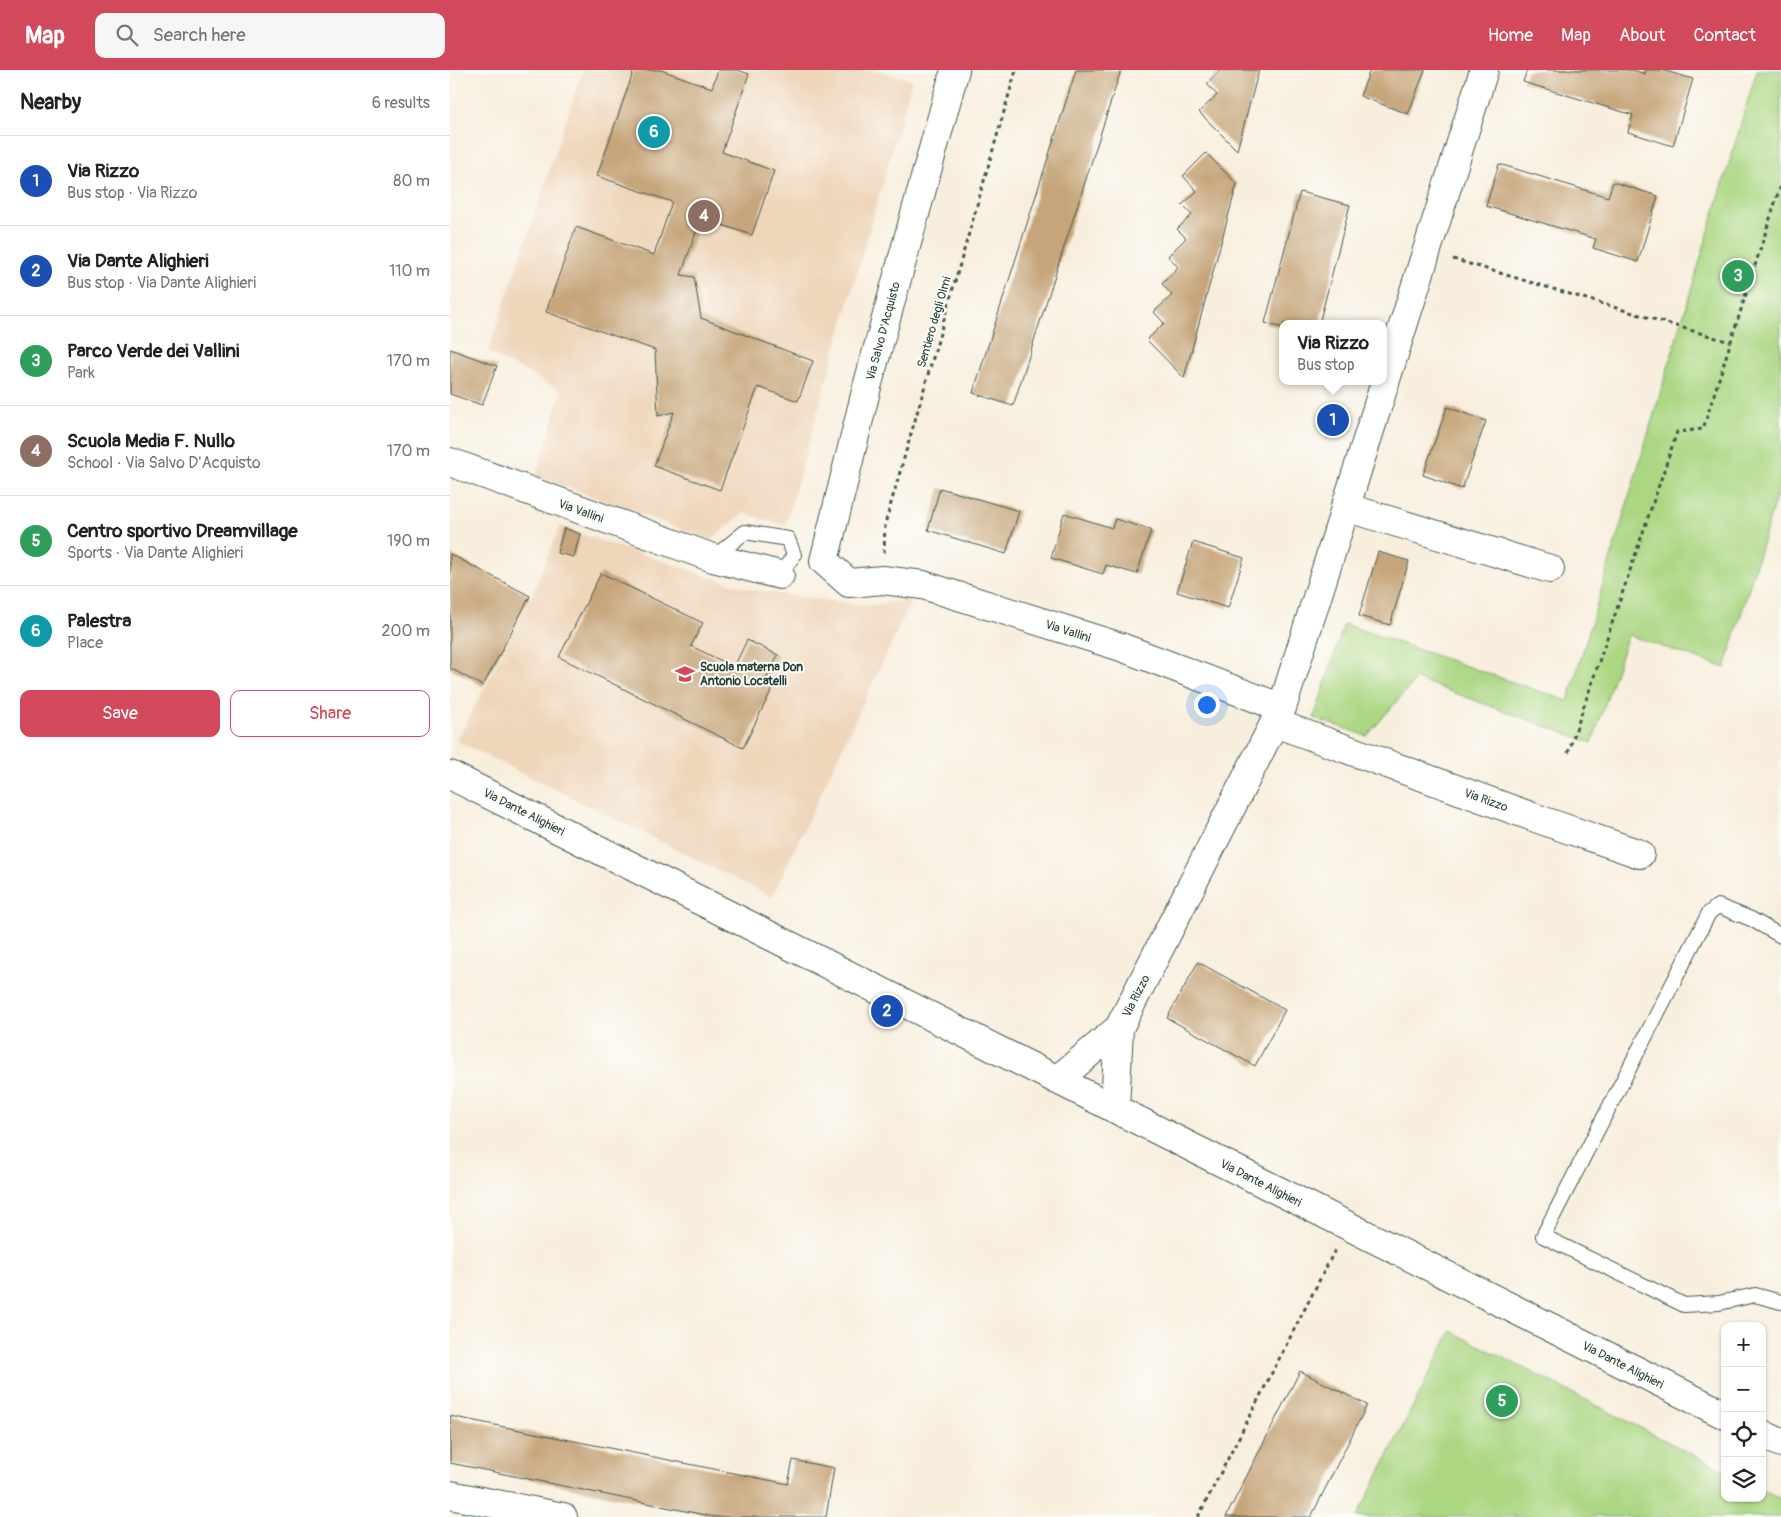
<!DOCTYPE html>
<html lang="en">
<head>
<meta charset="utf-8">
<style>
	body { margin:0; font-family:Pangolin,sans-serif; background:#f6f6f6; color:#222 }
	.controls { position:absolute; right:15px; bottom:15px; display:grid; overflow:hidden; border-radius:10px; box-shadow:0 1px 4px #0004 }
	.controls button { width:45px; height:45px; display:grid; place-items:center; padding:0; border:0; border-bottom:1px solid #e0e0e0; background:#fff; color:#222; font:25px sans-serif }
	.you { position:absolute; left:756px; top:634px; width:18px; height:18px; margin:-12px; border:4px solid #fff; border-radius:50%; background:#1a73e8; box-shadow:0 0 0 8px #1a73e833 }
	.badge { display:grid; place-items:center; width:32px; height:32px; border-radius:50%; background:#d1495b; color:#fff; font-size:16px; font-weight:700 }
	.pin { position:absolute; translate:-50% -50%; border:2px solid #fff; box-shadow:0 1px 5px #0006 }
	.popup { position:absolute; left:829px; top:250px; width:108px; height:65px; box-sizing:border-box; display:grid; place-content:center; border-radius:10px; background:#fff; filter:drop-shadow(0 1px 4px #0005); font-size:16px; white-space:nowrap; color:#767676 }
	.popup b { font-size:19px; color:#222 }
	.popup::after { content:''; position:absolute; left:50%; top:100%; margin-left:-10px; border:10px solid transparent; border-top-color:#fff }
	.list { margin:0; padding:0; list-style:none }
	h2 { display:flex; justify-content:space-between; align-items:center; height:65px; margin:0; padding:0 20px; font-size:21px }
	h2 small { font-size:16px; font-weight:400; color:#767676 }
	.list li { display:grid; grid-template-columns:32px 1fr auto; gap:15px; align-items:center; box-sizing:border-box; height:90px; padding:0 20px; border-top:1px solid #e0e0e0 }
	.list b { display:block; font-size:19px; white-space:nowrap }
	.list p { margin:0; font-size:16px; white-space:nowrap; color:#767676 }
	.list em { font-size:16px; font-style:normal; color:#767676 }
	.actions { display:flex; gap:10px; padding:15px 20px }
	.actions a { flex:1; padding:11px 0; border:1px solid #d1495b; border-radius:10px; text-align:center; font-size:18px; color:#d1495b }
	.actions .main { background:#d1495b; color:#fff }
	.icon { flex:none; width:28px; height:28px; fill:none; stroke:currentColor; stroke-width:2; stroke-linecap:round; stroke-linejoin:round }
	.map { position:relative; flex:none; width:1331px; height:1447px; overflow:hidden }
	header { display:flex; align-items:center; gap:30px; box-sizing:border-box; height:70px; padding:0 25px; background:#d1495b; color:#fff }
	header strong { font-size:24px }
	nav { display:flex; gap:28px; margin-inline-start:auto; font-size:18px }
	.search { width:350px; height:45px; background:#f6f6f6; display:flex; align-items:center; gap:12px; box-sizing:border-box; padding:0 18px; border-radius:10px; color:#767676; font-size:19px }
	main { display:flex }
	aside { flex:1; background:#fff }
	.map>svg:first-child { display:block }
</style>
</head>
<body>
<header>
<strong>Map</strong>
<div class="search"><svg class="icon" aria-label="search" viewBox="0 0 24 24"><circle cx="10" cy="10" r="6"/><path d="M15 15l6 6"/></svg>Search here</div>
<nav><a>Home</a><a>Map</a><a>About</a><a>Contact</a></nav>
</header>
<main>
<aside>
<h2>Nearby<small>6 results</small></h2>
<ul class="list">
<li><span class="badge" style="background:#1a4fb4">1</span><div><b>Via Rizzo</b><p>Bus stop · Via Rizzo</p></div><em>80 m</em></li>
<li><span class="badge" style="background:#1a4fb4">2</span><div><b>Via Dante Alighieri</b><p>Bus stop · Via Dante Alighieri</p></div><em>110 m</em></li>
<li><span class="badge" style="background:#2e9e5b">3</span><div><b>Parco Verde dei Vallini</b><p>Park</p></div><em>170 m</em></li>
<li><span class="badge" style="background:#8d6e63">4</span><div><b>Scuola Media F. Nullo</b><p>School · Via Salvo D'Acquisto</p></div><em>170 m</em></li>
<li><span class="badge" style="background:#2e9e5b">5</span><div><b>Centro sportivo Dreamvillage</b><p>Sports · Via Dante Alighieri</p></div><em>190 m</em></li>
<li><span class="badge" style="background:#0f9aa8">6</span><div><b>Palestra</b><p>Place</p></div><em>200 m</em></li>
</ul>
<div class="actions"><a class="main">Save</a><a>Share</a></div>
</aside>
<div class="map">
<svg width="1331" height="1447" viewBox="0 0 1331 1447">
	<rect width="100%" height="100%" fill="#fdfcf7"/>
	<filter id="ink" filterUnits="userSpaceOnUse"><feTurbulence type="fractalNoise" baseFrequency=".02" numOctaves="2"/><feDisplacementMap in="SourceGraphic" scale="10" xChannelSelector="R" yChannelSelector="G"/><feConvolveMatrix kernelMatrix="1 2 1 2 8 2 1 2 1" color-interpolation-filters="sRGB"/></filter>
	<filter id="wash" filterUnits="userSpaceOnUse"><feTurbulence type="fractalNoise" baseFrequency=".0096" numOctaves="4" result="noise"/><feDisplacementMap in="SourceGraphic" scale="20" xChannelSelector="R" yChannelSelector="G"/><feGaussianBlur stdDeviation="1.12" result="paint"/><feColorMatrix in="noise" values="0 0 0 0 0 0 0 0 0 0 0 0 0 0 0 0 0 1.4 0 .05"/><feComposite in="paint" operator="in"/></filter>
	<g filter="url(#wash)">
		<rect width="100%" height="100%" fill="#f8eedd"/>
		<!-- built -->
		<path fill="#efd6bb" d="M 133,0 L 425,0 L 462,10 L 335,456 L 294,443 L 261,470 L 86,406 L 112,321 L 38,282 Z
			M 110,457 L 256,506 L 303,520 L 416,536 L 462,529 L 322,827 L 7,671 L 82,525 Z"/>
		<!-- green -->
		<path fill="#abd783" stroke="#658a5c" d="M 1307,0 L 1331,0 L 1331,411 L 1275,598 L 1178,565 L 1142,673 L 966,609 L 917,666 L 864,648 L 894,554 L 1118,631 Z
			M 1001,1261 L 1275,1401 L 1275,1428 L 1312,1428 L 1312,1420 L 1331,1429 L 1331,1447 L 907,1447 Z"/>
		<g id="blocks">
			<!-- building -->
			<path fill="#c6a57a" d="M 184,0 L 211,0 L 262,18 L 268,0 L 288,0 L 299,4 L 272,82 L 324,101 L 302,165 L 251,148 L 231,205 L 244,207 L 251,248 L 363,291 L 348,331 L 308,317 L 270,420 L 204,396 L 224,342 L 208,346 L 205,280 L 96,242 L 126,157 L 204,185 L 222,132 L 147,106 Z
				M 626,0 L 671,0 L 563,336 L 523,323 Z
				M 770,0 L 809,0 L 787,80 L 749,42 L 767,25 L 757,14 Z
				M 920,0 L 975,0 L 958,44 L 910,26 Z
				M 1077,0 L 1183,0 L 1195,4 L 1196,0 L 1212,0 L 1243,9 L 1223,76 L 1178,62 L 1183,45 L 1073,12 Z
				M 756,83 L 787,114 L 734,308 L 697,270 L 714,253 L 704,242 L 722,225 L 712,214 L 728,197 L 718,186 L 736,168 L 727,159 L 742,145 L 732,135 L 747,121 L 733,106 Z
				M 1049,94 L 1158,127 L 1163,112 L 1208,126 L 1188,192 L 1143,178 L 1146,169 L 1036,136 Z
				M 850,122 L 900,135 L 869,254 L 833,254 L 833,258 L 815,253 Z
				M 0,279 L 47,296 L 32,335 L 0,324 Z
				M 997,337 L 1036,351 L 1012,419 L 973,405 Z
				M 490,418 L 569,441 L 556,484 L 478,460 Z
				M 614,443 L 662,458 L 665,449 L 701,460 L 687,504 L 656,495 L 653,504 L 601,488 Z
				M 114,458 L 130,464 L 124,487 L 107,483 Z
				M 743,472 L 794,488 L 778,538 L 727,522 Z
				M 928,482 L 959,491 L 940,555 L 909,546 Z
				M 0,484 L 80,526 L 33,616 L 0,598 Z
				M 151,503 L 253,553 L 241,576 L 284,597 L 297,570 L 328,585 L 313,615 L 322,619 L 293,678 L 109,587 Z
				M 748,892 L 835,940 L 805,996 L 717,948 Z
				M 850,1301 L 917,1335 L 861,1447 L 776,1447 Z
				M 0,1346 L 338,1414 L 343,1390 L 384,1398 L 376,1447 L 265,1447 L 0,1393 Z"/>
		</g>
	</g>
	<g filter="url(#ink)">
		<use href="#blocks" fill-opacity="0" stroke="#40584d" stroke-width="1"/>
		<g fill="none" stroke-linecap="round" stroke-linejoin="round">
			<defs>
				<path id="lane" d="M 263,488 L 295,462 L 338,469 L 344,485 L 330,505
					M 1331,866 L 1301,849 L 1268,836 L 1259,843 L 1093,1166 L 1234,1235 L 1269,1233 L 1305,1225 L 1331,1232"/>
				<path id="street" d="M 505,0 L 417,317 L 374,491 L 399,513 L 433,510 L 473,515 L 671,577 L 832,638
					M 0,392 L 263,488 L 330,505
					M 895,437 L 1100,499
					M 825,653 L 1094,751 L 1190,784
					M 0,705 L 1275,1345
					M 607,1010 L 669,958 L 832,638 L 1034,0
					M 665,1039 L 669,958
					M 1312,1364 L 1331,1373
					M 0,1425 L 113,1447"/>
			</defs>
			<!-- lane casing -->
			<use href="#lane" stroke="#40584d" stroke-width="16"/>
			<!-- street casing -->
			<use href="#street" stroke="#40584d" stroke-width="30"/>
			<!-- path -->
			<path stroke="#40584d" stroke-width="3" stroke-dasharray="4 4" stroke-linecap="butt" d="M 1003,189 L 1280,272
				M 434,483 L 435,454 L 566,0
				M 1118,683 L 1227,362 L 1253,359 L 1331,114
				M 748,1447 L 886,1178"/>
			<!-- lane -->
			<use href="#lane" stroke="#fff" stroke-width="14"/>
			<!-- street -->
			<use href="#street" stroke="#fff" stroke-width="28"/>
		</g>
	</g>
	<!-- icons -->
	<defs>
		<symbol id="school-bare" viewBox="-9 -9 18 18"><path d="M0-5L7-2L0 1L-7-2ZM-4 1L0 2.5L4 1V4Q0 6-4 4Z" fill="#d1495b" stroke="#fdfcf7" stroke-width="2.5" paint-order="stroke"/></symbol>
	</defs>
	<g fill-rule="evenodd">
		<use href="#school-bare" x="221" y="590" width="28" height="28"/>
	</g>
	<g text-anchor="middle" stroke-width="4" stroke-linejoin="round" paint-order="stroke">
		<!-- street labels -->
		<g font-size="12" fill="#1f3d34" stroke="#fdfcf7">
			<text transform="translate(484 252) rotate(-74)" y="4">Sentiero degli Olmi</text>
			<text transform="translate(433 261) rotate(-75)" y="4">Via Salvo D'Acquisto</text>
			<text transform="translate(131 441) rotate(20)" y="4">Via Vallini</text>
			<text transform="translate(618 561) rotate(18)" y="4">Via Vallini</text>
			<text transform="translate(1036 730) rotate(20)" y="4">Via Rizzo</text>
			<text transform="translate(74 742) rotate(27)" y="4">Via Dante Alighieri</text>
			<text transform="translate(686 926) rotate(-63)" y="4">Via Rizzo</text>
			<text transform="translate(811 1113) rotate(27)" y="4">Via Dante Alighieri</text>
			<text transform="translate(1173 1295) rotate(27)" y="4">Via Dante Alighieri</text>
		</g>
		<!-- poi labels -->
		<g font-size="12" font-weight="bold" fill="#1f3d34" stroke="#fdfcf7" text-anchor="start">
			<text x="250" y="601">Scuola materna Don<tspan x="250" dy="14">Antonio Locatelli</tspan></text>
		</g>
	</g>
</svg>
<div class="controls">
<button>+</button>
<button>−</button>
<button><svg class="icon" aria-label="locate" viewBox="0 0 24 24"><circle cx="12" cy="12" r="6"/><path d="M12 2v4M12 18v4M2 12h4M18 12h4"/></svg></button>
<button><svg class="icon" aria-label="layers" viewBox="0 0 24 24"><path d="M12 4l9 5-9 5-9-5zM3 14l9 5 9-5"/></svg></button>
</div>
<div class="you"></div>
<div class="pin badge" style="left:883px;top:350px;background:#1a4fb4">1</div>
<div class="popup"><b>Via Rizzo</b>Bus stop</div>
<div class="pin badge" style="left:437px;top:941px;background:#1a4fb4">2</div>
<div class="pin badge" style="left:1288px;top:206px;background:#2e9e5b">3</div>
<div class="pin badge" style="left:254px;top:146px;background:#8d6e63">4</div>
<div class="pin badge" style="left:1052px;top:1331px;background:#2e9e5b">5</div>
<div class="pin badge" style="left:204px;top:62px;background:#0f9aa8">6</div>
</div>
</main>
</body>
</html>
